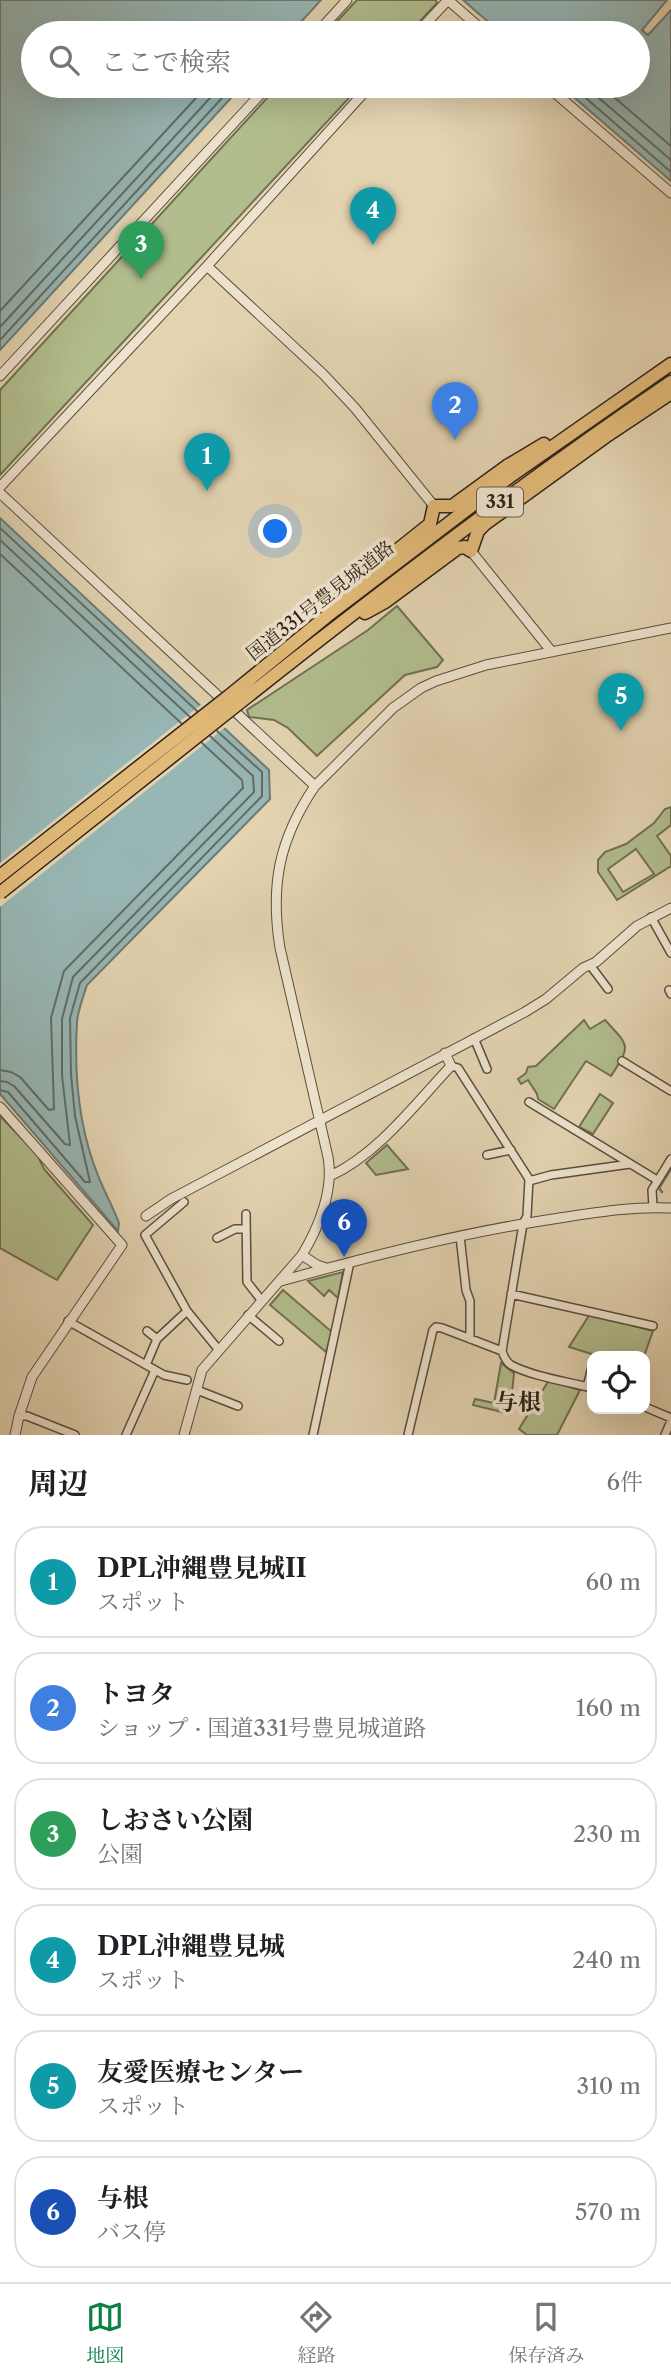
<!DOCTYPE html>
<html lang="ja">
<head>
<meta charset="utf-8">
<style>
	body { margin:0; font-family:"Libre Caslon Text","Noto Serif JP",serif; background:#f2f2f2; color:#202124 }
	.controls { position:absolute; right:21px; bottom:21px; display:grid; overflow:hidden; border-radius:14px; box-shadow:0 7px 28px #0002 }
	.controls button { width:63px; height:63px; display:grid; place-items:center; padding:0; border:0; border-bottom:2px solid #e0e0e0; background:#fff; color:#202124; font:35px sans-serif }
	.you { position:absolute; left:276px; top:532px; width:24px; height:24px; margin:-18px; border:5px solid #fff; border-radius:50%; background:#1a73e8; box-shadow:0 0 0 10px #1a73e833 }
	.badge { display:grid; place-items:center; width:46px; height:46px; border-radius:50%; background:#0b8043; color:#fff; font-size:23px; font-weight:700 }
	.pin { position:absolute; translate:-50% -58px; filter:drop-shadow(0 2px 4px #0008) }
	.pin::after { content:''; position:absolute; top:37px; width:24px; height:21px; background:inherit; clip-path:polygon(0 0,100% 0,50% 100%) }
	.list { margin:0; padding:0; list-style:none }
	h2 { display:flex; justify-content:space-between; align-items:center; height:91px; margin:0; padding:0 28px; font-size:30px }
	h2 small { font-size:23px; font-weight:400; color:#757577 }
	.list li { display:grid; grid-template-columns:46px 1fr auto; gap:21px; align-items:center; box-sizing:border-box; height:112px; margin:0 14px 14px; padding:0 14px; border:2px solid #e0e0e0; border-radius:28px }
	.list b { display:block; font-size:26px; white-space:nowrap }
	.list p { margin:0; font-size:23px; white-space:nowrap; color:#757577 }
	.list em { font-size:23px; font-style:normal; color:#757577 }
	.icon { flex:none; width:38px; height:38px; fill:none; stroke:currentColor; stroke-width:2; stroke-linecap:round; stroke-linejoin:round }
	.map { position:relative; flex:none; width:671px; height:1435px; overflow:hidden }
	.search { position:absolute; background:#fff; box-shadow:0 7px 28px #0002; left:21px; right:21px; top:21px; height:77px; display:flex; align-items:center; gap:18px; box-sizing:border-box; padding:0 24px; border-radius:38px; color:#757577; font-size:26px }
	.sheet { height:847px; background:#fff }
	nav { display:flex; justify-content:space-around; align-items:center; box-sizing:border-box; height:98px; border-top:2px solid #e0e0e0; background:#fff; font-size:19px; color:#757577 }
	nav a { display:grid; justify-items:center; gap:4px }
	nav .on { color:#0b8043 }
	.map>svg:first-child { display:block }
</style>
</head>
<body>
<div class="map">
<svg width="671" height="1435" viewBox="0 0 671 1435">
	<rect width="100%" height="100%" fill="#e3d3b1"/>
	<filter id="stains"><feTurbulence type="fractalNoise" baseFrequency=".00286" numOctaves="4"/><feColorMatrix values="0 0 0 0 .2 0 0 0 0 .09 0 0 0 0 .02 0 0 0 .5 -.17"/></filter>
	<radialGradient id="worn" r=".72"><stop offset=".6" stop-color="#630" stop-opacity="0"/><stop offset="1" stop-color="#630" stop-opacity=".3"/></radialGradient>
	<!-- green -->
	<path fill="#b2bd8d" stroke="#707053" stroke-width="2" fill-rule="evenodd" d="M 357,0 L 436,0 L 437,3 L 409,33 L 326,33 Z
		M 278,86 L 360,86 L 0,475 L 0,390 Z
		M 397,606 L 443,660 L 437,667 L 405,675 L 317,756 L 288,728 L 274,720 L 249,717 L 247,710 L 368,630 Z
		M 671,807 L 671,825 L 657,836 L 671,856 L 671,866 L 617,900 L 598,872 L 598,860 L 605,852 L 626,844 L 654,823 L 665,809 ZM 636,849 L 654,874 L 623,892 L 608,869 Z
		M 584,1020 L 590,1029 L 605,1020 C 630,1047 631,1045 611,1076 L 586,1061 L 554,1109 L 538,1099 L 537,1094 L 528,1080 L 521,1084 L 518,1079 L 526,1073 L 528,1067 L 536,1066 Z
		M 600,1094 L 613,1103 L 593,1134 L 579,1127 Z
		M 0,1116 L 37,1154 L 44,1169 L 93,1225 L 57,1280 L 0,1248 Z
		M 387,1145 L 408,1169 L 376,1175 L 366,1163 Z
		M 343,1272 L 338,1298 L 329,1290 L 324,1296 L 308,1281 Z
		M 283,1290 L 332,1332 L 326,1352 L 270,1305 Z
		M 590,1314 L 653,1331 L 644,1356 L 598,1356 L 569,1347 Z
		M 501,1363 L 514,1373 L 510,1414 L 473,1405 L 475,1399 L 494,1403 Z
		M 549,1380 L 580,1390 L 557,1435 L 527,1435 L 519,1429 Z"/>
	<!-- water -->
	<path fill="#97b6b4" stroke="#6d7b76" stroke-width="2" d="M 0,0 L 321,0 L 291,33 L 33,33 L 33,86 L 242,86 L 0,350 Z
		M 463,0 L 667,0 L 642,30 L 648,35 L 671,10 L 671,181 L 561,86 L 638,86 L 638,33 L 501,33 Z
		M 0,518 L 269,770 L 270,799 L 87,985 C 83,997 78,1010 77,1022 C 74,1073 79,1130 99,1178 C 105,1193 113,1207 119,1223 L 118,1231 L 0,1094 Z"/>
	<!-- pier -->
	<path fill="#e3d3b1" d="M 203,703 L 227,726 L 0,907 L 0,863 Z"/>
	<g fill="none" stroke-linecap="round" stroke-linejoin="round">
		<!-- shore -->
		<path stroke="#626c66" stroke-width="2" d="M 572,86 L 671,172
			M 585,86 L 671,160
			M 601,86 L 671,146
			M 0,311 L 207,86
			M 0,327 L 221,86
			M 0,340 L 233,86
			M 0,528 L 197,711
			M 0,540 L 190,717
			M 0,554 L 181,723
			M 0,1070 L 11,1072 L 20,1077 L 49,1110 L 54,1109 L 51,1018 L 64,971 L 243,788 L 242,780 L 202,743
			M 0,1081 L 7,1082 L 14,1086 L 65,1144 L 70,1145 L 62,1075 L 62,1019 L 73,977 L 254,792 L 253,776 L 210,736
			M 0,1090 L 8,1092 L 85,1182 L 90,1182 L 75,1116 L 71,1074 L 70,1018 L 80,983 L 262,796 L 262,772 L 217,731"/>
		<!-- stream -->
		<path stroke="#6d7b76" stroke-width="2.5" d="M 662,1192 L 659,1188 L 671,1169"/>
		<defs>
			<path id="minor" d="M 651,917 L 671,953
				M 590,965 L 608,989
				M 669,990 L 671,994
				M 474,1038 L 487,1069
				M 622,1061 L 671,1091
				M 451,1066 L 458,1068 L 529,1179 L 527,1216 L 523,1224 L 502,1351 C 504,1357 506,1362 511,1365 C 531,1376 569,1382 592,1388
				M 529,1102 L 657,1180
				M 487,1155 L 511,1150
				M 529,1181 L 551,1175 L 630,1164
				M 184,1202 L 145,1235 L 187,1311 L 218,1349
				M 653,1207 L 652,1190 L 671,1159
				M 246,1214 L 247,1282 L 262,1301
				M 460,1236 L 466,1290 L 470,1301 L 470,1339
				M 217,1238 L 235,1229 L 245,1229
				M 511,1294 L 653,1326
				M 248,1315 L 279,1341
				M 68,1321 L 164,1375 L 187,1380
				M 147,1331 L 157,1339
				M 146,1365 L 157,1339 L 187,1311
				M 587,1387 L 592,1367
				M 197,1390 L 238,1406
				M 645,1407 L 671,1418
				M 19,1416 L 27,1416 L 75,1435
				M 126,1435 L 155,1370
				M 313,1435 L 350,1262
				M 408,1435 L 433,1330 L 436,1327 L 442,1328 L 502,1351
				M 665,1435 L 671,1421"/>
			<path id="tertiary" d="M 448,0 L 486,33
				M 317,33 L 347,0
				M 417,33 L 448,0
				M 547,86 L 671,193
				M 207,266 L 323,374 L 355,408 L 434,506
				M 0,376 L 268,86
				M 0,487 L 207,266 L 370,86
				M 0,493 L 315,786
				M 471,551 L 552,652
				M 0,1107 L 122,1245 L 32,1377 L 19,1416 L 15,1435
				M 330,1176 C 378,1154 415,1104 451,1066 L 445,1053
				M 146,1216 L 171,1199 L 525,1012 L 546,999 L 583,968 L 596,962 L 637,926 L 671,908
				M 302,1255 L 317,1265 L 326,1268
				M 281,1281 C 371,1256 461,1233 553,1219 C 592,1213 631,1206 671,1208
				M 184,1435 L 202,1370 L 302,1255 C 319,1227 334,1190 328,1157 L 280,948 C 270,885 279,839 315,786 L 393,708 L 421,688 L 436,681 L 486,665 L 671,628"/>
			<path id="trunk" d="M 337,601 L 351,587 L 430,524 L 434,506 L 452,506 L 507,466 L 544,444
				M 365,613 L 385,602 L 458,548 L 465,547 L 471,551 L 478,531 L 485,524 L 608,435 L 671,393
				M 229,696 L 327,616 L 512,475 L 671,364
				M 238,704 C 379,592 522,483 671,382"/>
		</defs>
		<!-- minor casing -->
		<use href="#minor" stroke="#5a4e3f" stroke-width="10"/>
		<!-- tertiary casing -->
		<use href="#tertiary" stroke="#5a4e3f" stroke-width="11"/>
		<!-- trunk casing -->
		<use href="#trunk" stroke="#2d2219" stroke-width="15"/>
		<!-- minor -->
		<use href="#minor" stroke="#ede2cc" stroke-width="7"/>
		<!-- tertiary -->
		<use href="#tertiary" stroke="#ede2cc" stroke-width="9"/>
		<!-- trunk -->
		<use href="#trunk" stroke="#e2ba78" stroke-width="12"/>
		<defs>
			<path id="trunk-bridge" d="M 0,876 L 229,696
				M 0,893 L 238,704"/>
		</defs>
		<!-- trunk-bridge casing -->
		<use href="#trunk-bridge" stroke="#2d2219" stroke-width="15" stroke-linecap="butt"/>
		<!-- trunk-bridge -->
		<use href="#trunk-bridge" stroke="#e2ba78" stroke-width="12"/>
	</g>
	<g text-anchor="middle" stroke-width="7" stroke-linejoin="round" paint-order="stroke">
		<!-- shield labels -->
		<rect fill="#ede2cc" stroke="#675c4f" stroke-width="2" x="477" y="487.5" width="46" height="29" rx="5"/>
		<g font-size="18" font-weight="bold" fill="#2d2219">
			<text x="500" y="508">331</text>
		</g>
		<!-- street labels -->
		<g font-size="19" fill="#2d2219" stroke="#ede2cc">
			<text transform="translate(320 600) rotate(-38)" y="7">国道331号豊見城道路</text>
		</g>
		<!-- quarter labels -->
		<g font-size="23" font-weight="bold" fill="#2d2219" stroke="#ede2cc">
			<text x="518" y="1410">与根</text>
		</g>
	</g>
	<rect width="100%" height="100%" filter="url(#stains)"/>
	<rect width="100%" height="100%" fill="url(#worn)"/>
</svg>
<div class="controls">
<button><svg class="icon" aria-label="locate" viewBox="0 0 24 24"><circle cx="12" cy="12" r="6"/><path d="M12 2v4M12 18v4M2 12h4M18 12h4"/></svg></button>
</div>
<div class="you"></div>
<div class="pin badge" style="left:207px;top:491px;background:#0f9aa8">1</div>
<div class="pin badge" style="left:455px;top:440px;background:#3f7fe0">2</div>
<div class="pin badge" style="left:141px;top:279px;background:#2e9e5b">3</div>
<div class="pin badge" style="left:373px;top:245px;background:#0f9aa8">4</div>
<div class="pin badge" style="left:621px;top:731px;background:#0f9aa8">5</div>
<div class="pin badge" style="left:344px;top:1257px;background:#1a4fb4">6</div>
<div class="search"><svg class="icon" aria-label="search" viewBox="0 0 24 24"><circle cx="10" cy="10" r="6"/><path d="M15 15l6 6"/></svg>ここで検索</div>
</div>
<section class="sheet">
<h2>周辺<small>6件</small></h2>
<ul class="list">
<li><span class="badge" style="background:#0f9aa8">1</span><div><b>DPL沖縄豊見城II</b><p>スポット</p></div><em>60 m</em></li>
<li><span class="badge" style="background:#3f7fe0">2</span><div><b>トヨタ</b><p>ショップ · 国道331号豊見城道路</p></div><em>160 m</em></li>
<li><span class="badge" style="background:#2e9e5b">3</span><div><b>しおさい公園</b><p>公園</p></div><em>230 m</em></li>
<li><span class="badge" style="background:#0f9aa8">4</span><div><b>DPL沖縄豊見城</b><p>スポット</p></div><em>240 m</em></li>
<li><span class="badge" style="background:#0f9aa8">5</span><div><b>友愛医療センター</b><p>スポット</p></div><em>310 m</em></li>
<li><span class="badge" style="background:#1a4fb4">6</span><div><b>与根</b><p>バス停</p></div><em>570 m</em></li>
</ul>
</section>
<nav>
<a class="on"><svg class="icon" aria-label="map" viewBox="0 0 24 24"><path d="M3 6l6-2 6 2 6-2v14l-6 2-6-2-6 2zM9 4v14M15 6v14"/></svg>地図</a>
<a><svg class="icon" aria-label="directions" viewBox="0 0 24 24"><path d="M12 3l9 9-9 9-9-9zM9 14v-3h6M13 9l2 2-2 2"/></svg>経路</a>
<a><svg class="icon" aria-label="saved" viewBox="0 0 24 24"><path d="M7 4h10v16l-5-4-5 4z"/></svg>保存済み</a>
</nav>
</body>
</html>
